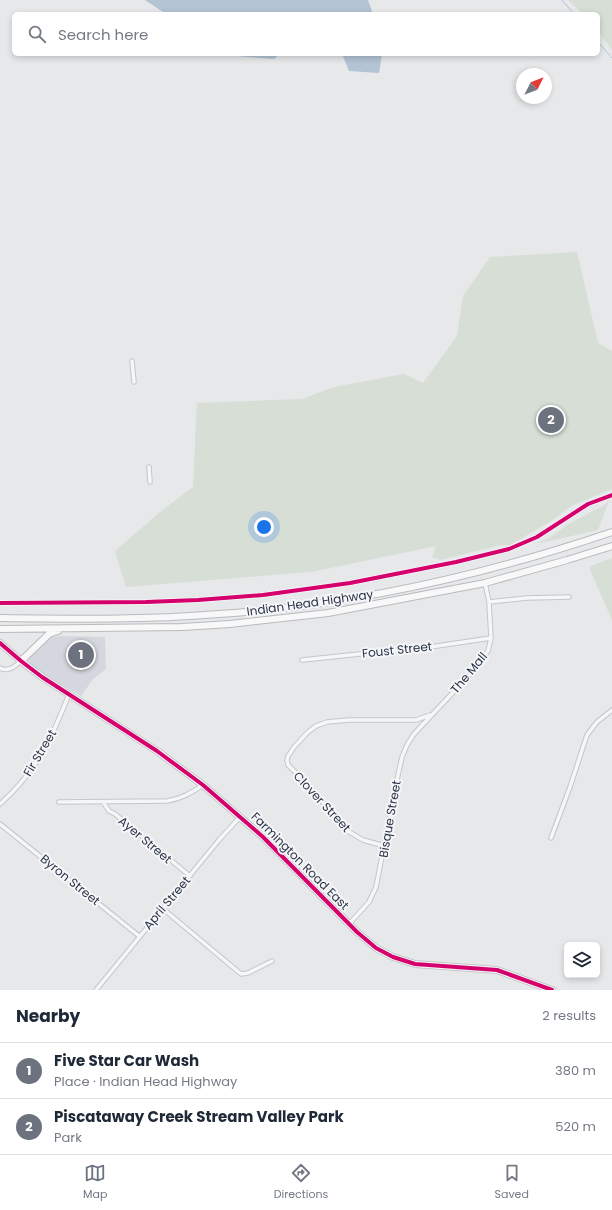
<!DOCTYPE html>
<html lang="en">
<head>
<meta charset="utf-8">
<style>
	body { margin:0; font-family:Poppins,sans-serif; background:#f2f2f3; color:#1f2937 }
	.controls { position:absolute; right:12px; bottom:12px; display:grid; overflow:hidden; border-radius:6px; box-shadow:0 2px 6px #0003 }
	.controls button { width:36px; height:36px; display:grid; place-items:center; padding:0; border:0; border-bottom:1px solid #e0e1e3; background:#fff; color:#1f2937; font:20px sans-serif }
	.compass { position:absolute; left:516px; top:68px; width:36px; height:36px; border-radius:50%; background:#fff; box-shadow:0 2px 6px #0003; rotate:48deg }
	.you { position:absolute; left:264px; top:527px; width:14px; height:14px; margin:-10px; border:3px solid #fff; border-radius:50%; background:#1a73e8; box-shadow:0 0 0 6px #1a73e833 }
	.badge { display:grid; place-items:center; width:26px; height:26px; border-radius:50%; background:#6c737f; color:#fff; font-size:13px; font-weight:700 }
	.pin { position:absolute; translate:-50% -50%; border:2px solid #fff; box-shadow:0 1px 4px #0006 }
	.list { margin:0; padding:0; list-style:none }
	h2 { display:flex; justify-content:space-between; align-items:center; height:52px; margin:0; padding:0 16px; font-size:17px }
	h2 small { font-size:13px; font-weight:400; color:#747a83 }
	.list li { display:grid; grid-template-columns:26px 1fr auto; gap:12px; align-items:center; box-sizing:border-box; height:56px; padding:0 16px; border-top:1px solid #e0e1e3 }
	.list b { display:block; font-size:15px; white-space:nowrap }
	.list p { margin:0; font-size:13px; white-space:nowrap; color:#747a83 }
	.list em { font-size:13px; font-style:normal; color:#747a83 }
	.icon { flex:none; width:22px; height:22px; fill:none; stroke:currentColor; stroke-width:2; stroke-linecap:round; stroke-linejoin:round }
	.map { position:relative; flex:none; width:612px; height:990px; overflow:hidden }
	.search { position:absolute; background:#fff; box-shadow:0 2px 6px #0003; left:12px; right:12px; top:12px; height:44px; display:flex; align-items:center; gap:10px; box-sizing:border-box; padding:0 14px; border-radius:6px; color:#747a83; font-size:15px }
	.sheet { height:164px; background:#fff }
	nav { display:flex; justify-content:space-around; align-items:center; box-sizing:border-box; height:56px; border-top:1px solid #e0e1e3; background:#fff; font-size:11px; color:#747a83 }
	nav a { display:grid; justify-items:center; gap:2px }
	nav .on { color:#6c737f }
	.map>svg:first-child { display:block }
</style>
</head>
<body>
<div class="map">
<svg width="612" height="990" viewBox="0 0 612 990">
	<rect width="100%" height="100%" fill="#e6e8ea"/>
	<!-- built -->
	<path fill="#d4d7dd" d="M 59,636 L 105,637 L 106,669 L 93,679 L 81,696 L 52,679 L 28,662 L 31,656 L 49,638 Z"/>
	<!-- green -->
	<path fill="#d6ded6" d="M 568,0 L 612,0 L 612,50 L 598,31 L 598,14 L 583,14 Z
		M 577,252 L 598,343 L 612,351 L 612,489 L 573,505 L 548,523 L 510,545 L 501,545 L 440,560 L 432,557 L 436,546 L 311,572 L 126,587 L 115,551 L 160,512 L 193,487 L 197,403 L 302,399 L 334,387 L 404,374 L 423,383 L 457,336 L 463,296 L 490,257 Z
		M 608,501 L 609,501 L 598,530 L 536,544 L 552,536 L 570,523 L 605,505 Z
		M 612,558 L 612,620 L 589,567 Z"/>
	<!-- water -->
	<path fill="#b4c4d5" d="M 145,0 L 368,0 L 373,14 L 166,14 Z
		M 211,54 L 280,54 L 274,59 Z
		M 342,54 L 382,54 L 379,73 L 349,71 Z"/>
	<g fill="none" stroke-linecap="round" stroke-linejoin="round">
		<!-- stream -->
		<path stroke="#b4c4d5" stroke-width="1" d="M 562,0 L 574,14
			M 598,42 L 612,58"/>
		<defs>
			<path id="minor" d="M 132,361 L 134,382
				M 149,467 L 150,482
				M 489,602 L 527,598 L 569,597
				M 0,603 L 146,602 L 198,600 L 263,595 L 350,583 L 456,562 L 509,549 L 537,537 L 588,504 L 612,495
				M 302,660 L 437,646 L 491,638
				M 0,668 C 9,672 14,667 21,661
				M 59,802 L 167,801 C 181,799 191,793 203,785
				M 103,802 L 109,811 L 115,814 L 190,876
				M 0,804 C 37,771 51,740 69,694
				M 0,824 L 139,936
				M 551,838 L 570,787 L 587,735 L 597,722 L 612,710
				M 385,846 L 363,840 L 346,830 L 310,787 L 288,765 L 287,760 L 288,756 L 295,746 L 308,732 L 316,726 L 327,722 L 349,720 L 416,720 L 430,715
				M 162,908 L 241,974 L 248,973 L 272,961
				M 349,924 L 369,902 L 376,887 L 398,775 L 402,757 L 407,745 L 414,734 L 475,669 L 488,651 L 491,638 L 489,602 L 485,583
				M 96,990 L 219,840 L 240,817"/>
			<path id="secondary" d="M 0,643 L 21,661 L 42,677 L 157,751 L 203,785 L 263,837 L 357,932 L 376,948 L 393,957 L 415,964 L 497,970 L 552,990"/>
			<path id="trunk" d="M 0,618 C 73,619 146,620 219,614 C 353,605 485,575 612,532
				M 0,629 L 182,627 L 230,624 L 328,613 L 485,583 L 567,560 L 612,546
				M 21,661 L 49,634 L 58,631"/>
		</defs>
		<!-- minor casing -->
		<use href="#minor" stroke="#c4c6c8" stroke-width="5.5"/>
		<!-- secondary casing -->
		<use href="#secondary" stroke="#c4c6c8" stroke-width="8"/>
		<!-- trunk casing -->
		<use href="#trunk" stroke="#b8bbbf" stroke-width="8"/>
		<!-- minor -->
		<use href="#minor" stroke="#f5f6f7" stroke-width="3.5"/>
		<!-- secondary -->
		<use href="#secondary" stroke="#f8f8f8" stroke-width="5.5"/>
		<!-- trunk -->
		<use href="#trunk" stroke="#f8f8f8" stroke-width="6"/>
		<defs>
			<path id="cycleway" d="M 0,603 L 146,602 L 198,600 L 263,595 L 350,583 L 456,562 L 509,549 L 537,537 L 588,504 L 612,495
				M 0,643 L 21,661 L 42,677 L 157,751 L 203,785 L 263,837 L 357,932 L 376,948 L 393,957 L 415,964 L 497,970 L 552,990"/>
		</defs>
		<!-- cycleway casing -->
		<use href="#cycleway" stroke="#f4f6f9" stroke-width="6"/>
		<!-- cycleway -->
		<use href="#cycleway" stroke="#d6006c" stroke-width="4"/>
	</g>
	<g text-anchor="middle" stroke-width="4" stroke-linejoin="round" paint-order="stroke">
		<!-- street labels -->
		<g font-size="12" fill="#2b3445" stroke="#f4f6f9">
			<text transform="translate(310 603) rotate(-8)" y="4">Indian Head Highway</text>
			<text transform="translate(397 650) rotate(-6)" y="4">Foust Street</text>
			<text transform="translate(469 673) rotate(-50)" y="4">The Mall</text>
			<text transform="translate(40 753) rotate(-59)" y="4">Fir Street</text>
			<text transform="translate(322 802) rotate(47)" y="4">Clover Street</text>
			<text transform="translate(390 819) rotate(-80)" y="4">Bisque Street</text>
			<text transform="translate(145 840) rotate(40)" y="4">Ayer Street</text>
			<text transform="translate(300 861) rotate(45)" y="4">Farmington Road East</text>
			<text transform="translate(70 880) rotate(39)" y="4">Byron Street</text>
			<text transform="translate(167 903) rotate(-50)" y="4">April Street</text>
		</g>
	</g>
</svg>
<div class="controls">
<button><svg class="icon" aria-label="layers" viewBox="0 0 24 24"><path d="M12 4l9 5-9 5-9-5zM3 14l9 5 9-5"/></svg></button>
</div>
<svg class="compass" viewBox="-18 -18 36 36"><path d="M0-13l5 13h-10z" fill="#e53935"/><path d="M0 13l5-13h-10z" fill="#747a83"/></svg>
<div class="you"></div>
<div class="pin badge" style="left:81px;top:655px">1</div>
<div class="pin badge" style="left:551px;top:420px">2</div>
<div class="search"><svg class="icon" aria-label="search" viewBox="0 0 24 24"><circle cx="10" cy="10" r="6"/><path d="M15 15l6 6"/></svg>Search here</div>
</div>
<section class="sheet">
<h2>Nearby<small>2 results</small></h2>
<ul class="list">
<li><span class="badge">1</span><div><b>Five Star Car Wash</b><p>Place · Indian Head Highway</p></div><em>380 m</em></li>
<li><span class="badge">2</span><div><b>Piscataway Creek Stream Valley Park</b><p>Park</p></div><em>520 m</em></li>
</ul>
</section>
<nav>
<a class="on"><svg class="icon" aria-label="map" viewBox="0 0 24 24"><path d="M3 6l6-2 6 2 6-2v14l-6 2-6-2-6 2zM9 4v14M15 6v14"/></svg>Map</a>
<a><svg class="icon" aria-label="directions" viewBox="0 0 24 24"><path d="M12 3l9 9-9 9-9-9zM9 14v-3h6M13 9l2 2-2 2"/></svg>Directions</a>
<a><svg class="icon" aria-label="saved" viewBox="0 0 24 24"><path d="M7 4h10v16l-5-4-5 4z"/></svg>Saved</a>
</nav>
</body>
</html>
